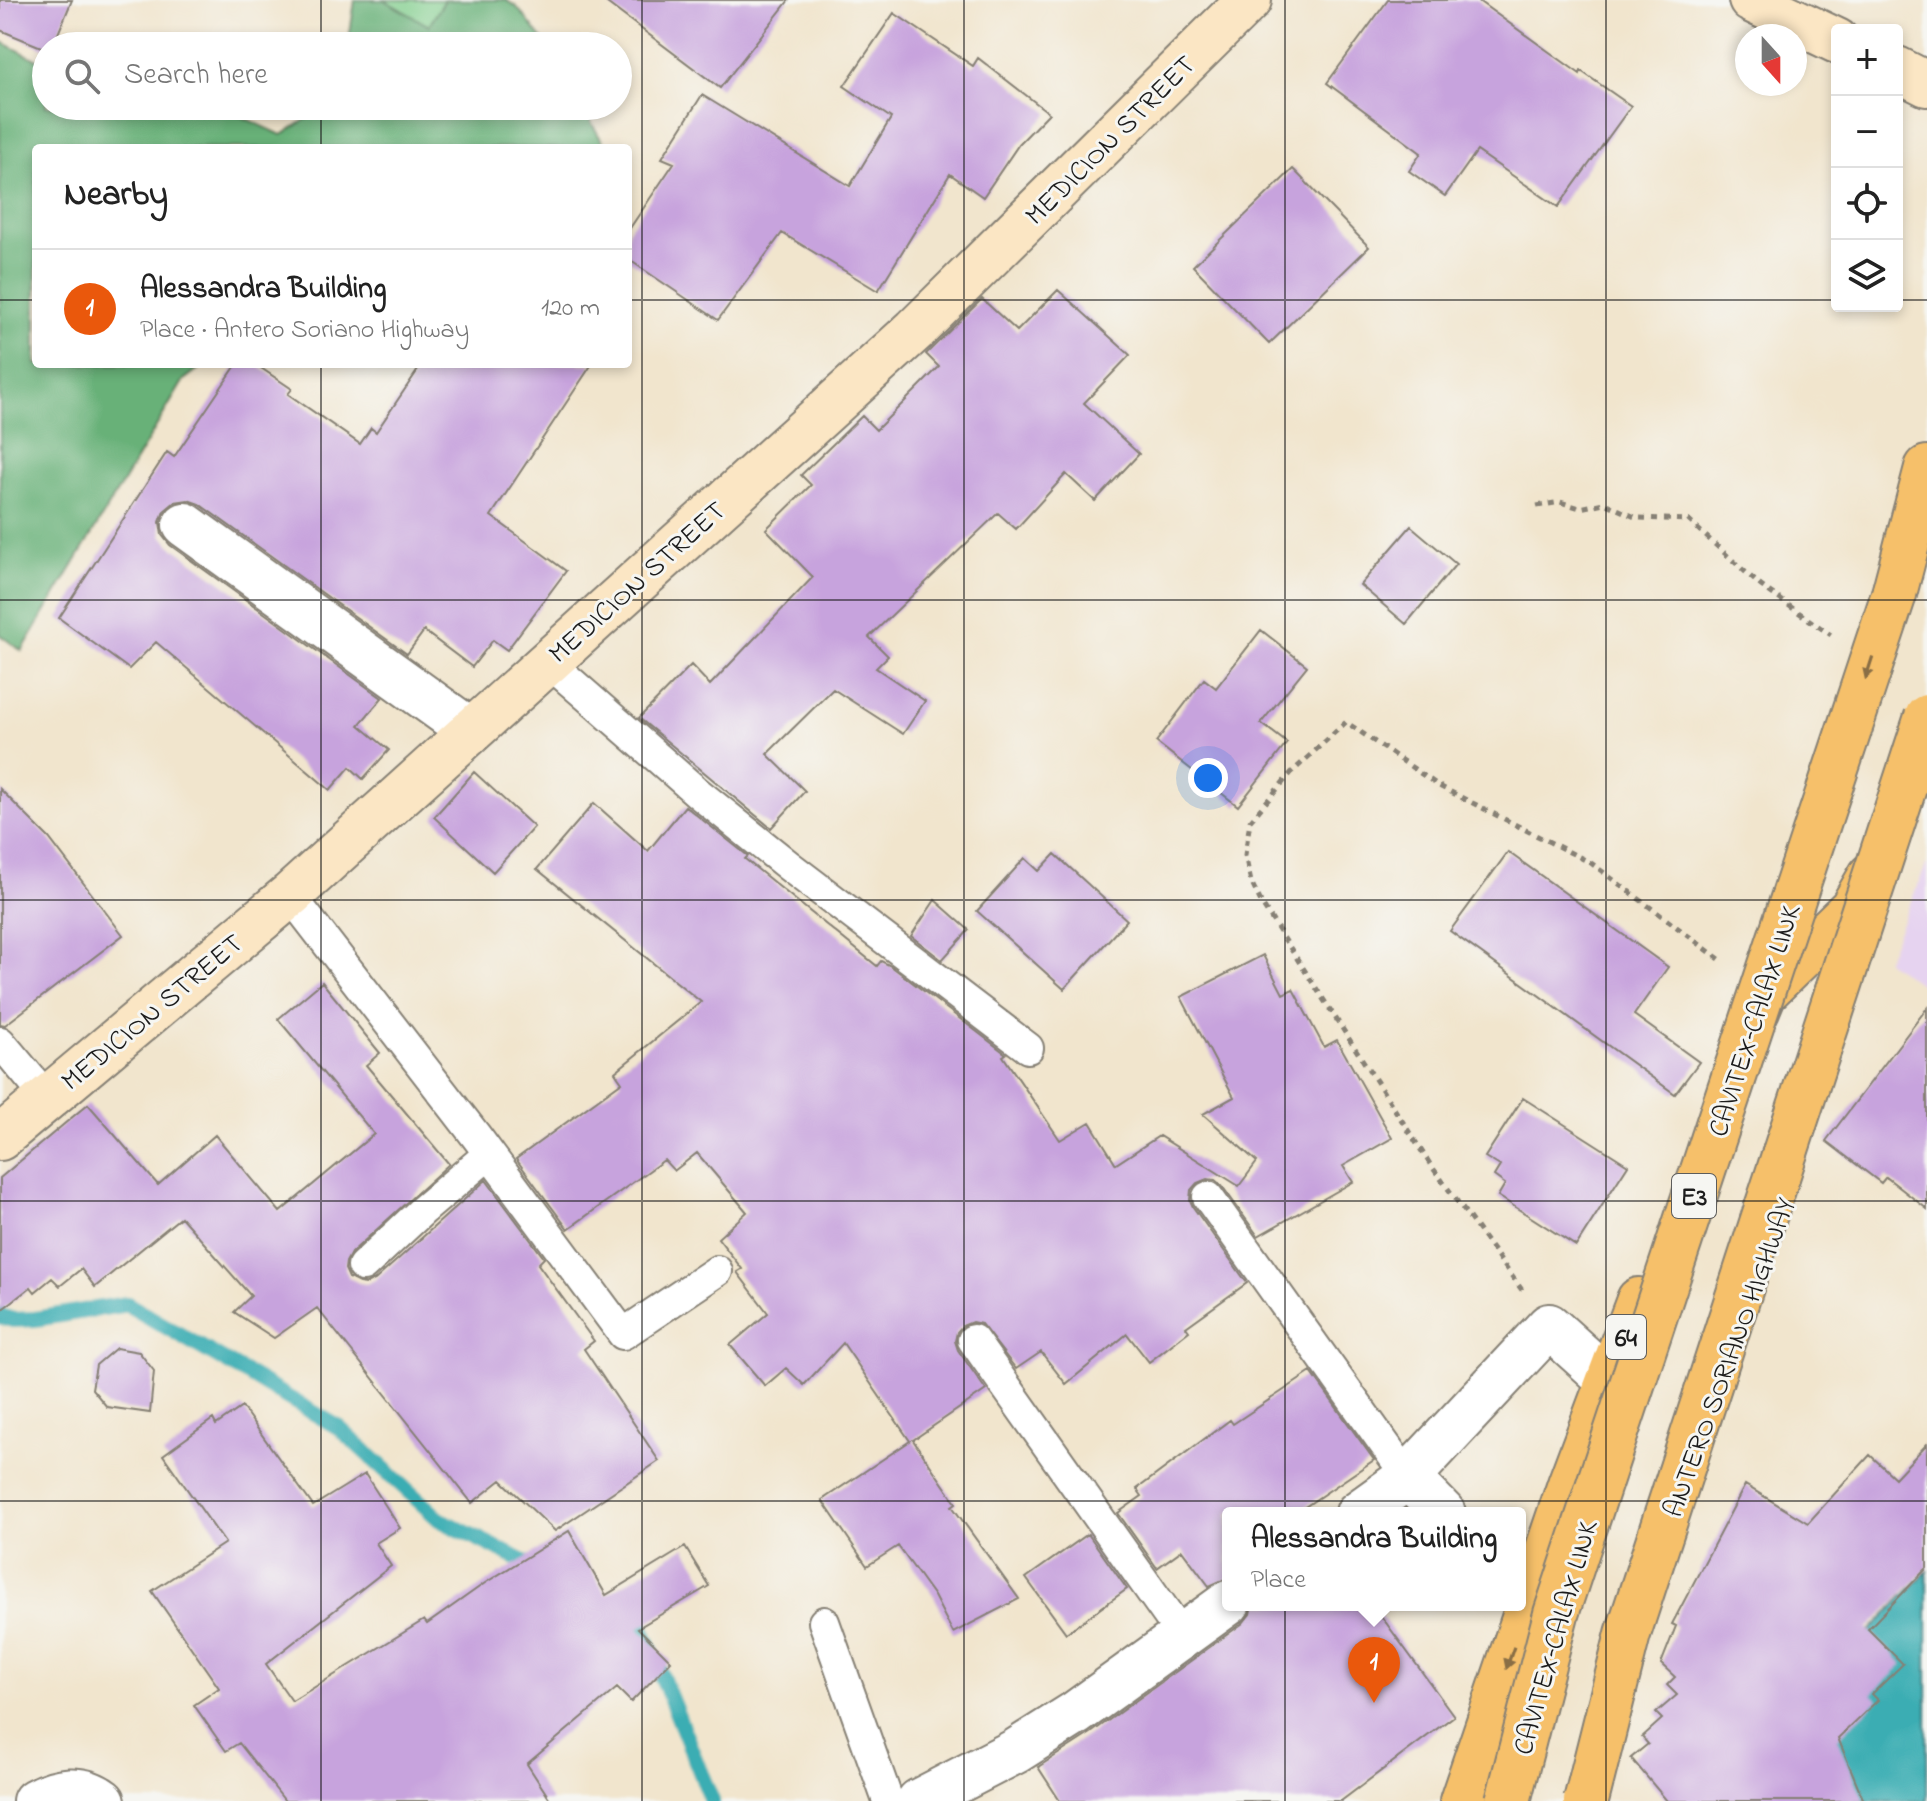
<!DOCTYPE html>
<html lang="en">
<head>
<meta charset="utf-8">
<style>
	body { margin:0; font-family:"Indie Flower",sans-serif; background:#f6f6f6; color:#222 }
	.controls { position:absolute; right:24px; top:24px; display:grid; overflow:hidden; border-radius:8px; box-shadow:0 4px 12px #0003 }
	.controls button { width:72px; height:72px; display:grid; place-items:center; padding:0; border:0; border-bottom:2px solid #e0e0e0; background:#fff; color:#222; font:40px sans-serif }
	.compass { position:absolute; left:1735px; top:24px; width:72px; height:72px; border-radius:50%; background:#fff; box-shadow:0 4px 12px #0003; rotate:159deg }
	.you { position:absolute; left:1208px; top:778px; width:28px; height:28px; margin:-20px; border:6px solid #fff; border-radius:50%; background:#1a73e8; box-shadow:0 0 0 12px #1a73e833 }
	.badge { display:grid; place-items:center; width:52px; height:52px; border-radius:50%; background:#ea580c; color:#fff; font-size:26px; font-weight:700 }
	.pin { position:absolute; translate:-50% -66px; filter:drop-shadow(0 2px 4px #0008) }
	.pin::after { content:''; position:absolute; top:42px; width:28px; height:24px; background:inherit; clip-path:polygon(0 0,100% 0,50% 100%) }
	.popup { position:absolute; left:1222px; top:1507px; width:304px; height:104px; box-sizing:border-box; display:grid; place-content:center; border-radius:8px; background:#fff; filter:drop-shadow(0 2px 6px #0005); font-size:26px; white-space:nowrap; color:#767676 }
	.popup b { font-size:30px; color:#222 }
	.popup::after { content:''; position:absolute; left:50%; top:100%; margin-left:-16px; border:16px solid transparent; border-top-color:#fff }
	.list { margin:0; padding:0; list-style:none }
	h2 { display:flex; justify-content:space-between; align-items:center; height:104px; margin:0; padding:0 32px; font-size:34px }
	h2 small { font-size:26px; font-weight:400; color:#767676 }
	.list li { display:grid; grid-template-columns:52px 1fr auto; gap:24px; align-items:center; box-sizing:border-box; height:120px; padding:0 32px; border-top:2px solid #e0e0e0 }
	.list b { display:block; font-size:30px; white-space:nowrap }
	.list p { margin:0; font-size:26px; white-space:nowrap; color:#767676 }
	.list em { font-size:26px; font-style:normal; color:#767676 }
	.icon { flex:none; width:44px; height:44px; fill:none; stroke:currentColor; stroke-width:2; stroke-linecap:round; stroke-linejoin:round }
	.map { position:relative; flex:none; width:1927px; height:1801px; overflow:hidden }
	.search { position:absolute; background:#fff; box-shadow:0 4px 12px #0003; left:32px; top:32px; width:600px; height:88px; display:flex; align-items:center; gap:20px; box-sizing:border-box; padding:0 28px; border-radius:44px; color:#767676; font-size:30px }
	.panel { position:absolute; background:#fff; box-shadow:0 4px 12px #0003; left:32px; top:144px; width:600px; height:224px; border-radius:8px }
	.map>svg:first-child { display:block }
</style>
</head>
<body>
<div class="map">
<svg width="1927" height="1801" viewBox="0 0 1927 1801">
	<rect width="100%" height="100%" fill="#f6f6f2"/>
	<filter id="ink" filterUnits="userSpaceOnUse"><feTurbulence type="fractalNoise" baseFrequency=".0125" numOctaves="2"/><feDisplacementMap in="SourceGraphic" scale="16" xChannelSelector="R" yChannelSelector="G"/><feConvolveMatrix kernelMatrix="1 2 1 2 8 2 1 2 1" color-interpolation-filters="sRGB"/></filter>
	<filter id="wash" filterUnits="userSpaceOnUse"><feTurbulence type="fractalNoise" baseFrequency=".006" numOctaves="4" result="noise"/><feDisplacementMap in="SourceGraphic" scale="32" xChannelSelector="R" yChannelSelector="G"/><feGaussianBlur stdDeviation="1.8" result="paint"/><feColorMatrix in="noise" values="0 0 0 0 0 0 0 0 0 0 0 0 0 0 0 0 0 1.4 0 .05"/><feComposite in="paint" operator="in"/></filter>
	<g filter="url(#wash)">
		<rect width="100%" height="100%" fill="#f1e5cd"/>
		<!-- built -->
		<path fill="#e6d3f0" d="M 1927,863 L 1927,989 L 1886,961 Z"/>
		<!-- green -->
		<path fill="#80ce8c" stroke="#4e7554" stroke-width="2" d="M 384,0 L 445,0 L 429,26 Z"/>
		<!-- forest -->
		<path fill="#68b178" stroke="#42664a" stroke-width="2" d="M 355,0 L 384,0 L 429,26 L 445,0 L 505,0 L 516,6 L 548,46 L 348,46 Z
			M 0,41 L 46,64 L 46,106 L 218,106 L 282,135 L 326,106 L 582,106 L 606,148 L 36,148 L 36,364 L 205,364 L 184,380 L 22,651 L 0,635 Z"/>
		<!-- water -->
		<path fill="#3badb3" stroke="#2c6468" stroke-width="2" d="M 1927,1571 L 1927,1801 L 1837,1801 L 1779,1727 Z"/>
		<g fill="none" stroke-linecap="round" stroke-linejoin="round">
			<!-- stream -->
			<path stroke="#3badb3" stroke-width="16" d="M 0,1316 L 13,1320 L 35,1319 L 127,1304 L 338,1427 L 439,1519 L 540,1570
				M 625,1613 L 639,1620 L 712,1801"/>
		</g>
		<g id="blocks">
			<!-- building -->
			<path fill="#c7a3dd" d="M 0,0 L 72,0 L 53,46 L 46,46 L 46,49 L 0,30 Z
				M 603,0 L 789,0 L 720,88 Z
				M 1388,0 L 1477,0 L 1580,74 L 1581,71 L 1631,106 L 1558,207 L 1477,151 L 1445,196 L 1409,171 L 1421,153 L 1327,83 Z
				M 894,13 L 973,66 L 978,58 L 1049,113 L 1019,144 L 983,197 L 950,174 L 878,291 L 782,233 L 718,320 L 628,259 L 628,231 L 674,163 L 662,158 L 702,95 L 850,186 L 891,118 L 844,86 Z
				M 1293,169 L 1369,247 L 1269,344 L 1193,266 Z
				M 1058,290 L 1130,355 L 1084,403 L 1139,454 L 1095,501 L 1066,474 L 1016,529 L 998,513 L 869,637 L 888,656 L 876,668 L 925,701 L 903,734 L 833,689 L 767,754 L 805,791 L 771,828 L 639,718 L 691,665 L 710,685 L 813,577 L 766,529 L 811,485 L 801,475 L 862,416 L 876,430 L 939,367 L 926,354 L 982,299 L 1017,331 Z
				M 237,364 L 255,364 L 292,389 L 288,394 L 360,444 L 371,428 L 376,432 L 422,364 L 592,364 L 491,516 L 566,571 L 507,650 L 493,640 L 472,667 L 424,631 L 407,654 L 199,504 L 188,500 L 175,502 L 164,511 L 160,522 L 162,535 L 170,545 L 382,698 L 359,725 L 389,750 L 363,779 L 350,767 L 330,790 L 156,642 L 129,669 L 59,618 L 167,452 L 174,457 Z
				M 1411,526 L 1456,564 L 1406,624 L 1360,585 Z
				M 1261,630 L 1307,666 L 1261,723 L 1287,743 L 1238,806 L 1156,742 L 1204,679 L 1216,688 Z
				M 474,772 L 534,827 L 493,872 L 434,817 Z
				M 0,789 L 49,838 L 123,935 L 5,1025 L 0,1024 Z
				M 594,803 L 648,851 L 685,806 L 748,856 L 745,859 L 877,966 L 881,961 L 891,966 L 1006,1054 L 1003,1056 L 1060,1140 L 1090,1122 L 1116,1164 L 1159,1136 L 1239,1186 L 1257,1162 L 1203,1114 L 1234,1097 L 1181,997 L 1263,955 L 1283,994 L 1293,989 L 1324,1047 L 1337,1040 L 1392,1138 L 1343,1166 L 1353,1182 L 1258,1236 L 1222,1186 L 1215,1180 L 1207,1179 L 1197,1183 L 1191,1190 L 1190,1200 L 1193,1207 L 1247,1283 L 1186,1327 L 1189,1331 L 1149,1362 L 1127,1334 L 1066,1384 L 1041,1352 L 1016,1369 L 981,1324 L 972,1322 L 962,1326 L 957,1332 L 955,1341 L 958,1350 L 986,1390 L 913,1440 L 956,1503 L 952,1506 L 1019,1599 L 953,1633 L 934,1596 L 898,1546 L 867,1566 L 822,1500 L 910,1441 L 843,1343 L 804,1385 L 786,1368 L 765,1386 L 730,1345 L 768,1313 L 737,1272 L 742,1269 L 718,1238 L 747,1212 L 697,1153 L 674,1171 L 664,1160 L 568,1229 L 516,1159 L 622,1082 L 615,1072 L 701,1002 L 537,869 Z
				M 1508,852 L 1668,967 L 1634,1015 L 1699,1062 L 1675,1094 L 1450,931 Z
				M 1055,854 L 1127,920 L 1064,989 L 977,911 L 1025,858 L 1039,871 Z
				M 935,900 L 969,930 L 942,960 L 911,936 Z
				M 322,982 L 380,1053 L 366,1065 L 449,1164 L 351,1253 L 346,1262 L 345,1269 L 349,1278 L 359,1283 L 366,1284 L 375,1280 L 486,1180 L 544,1258 L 538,1264 L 594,1341 L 584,1349 L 659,1461 L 555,1531 L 501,1480 L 472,1503 L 317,1308 L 274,1338 L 234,1312 L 251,1296 L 181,1217 L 95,1287 L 81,1269 L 60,1286 L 52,1278 L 35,1292 L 31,1287 L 0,1311 L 0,1178 L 88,1104 L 158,1185 L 215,1135 L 280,1212 L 374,1134 L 278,1019 Z
				M 1927,1008 L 1927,1209 L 1886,1177 L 1881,1183 L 1826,1141 Z
				M 1523,1098 L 1628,1165 L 1576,1246 L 1498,1196 L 1505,1184 L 1494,1176 L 1500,1166 L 1485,1157 Z
				M 116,1348 L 139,1352 L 154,1371 L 150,1413 L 107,1407 L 92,1389 L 96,1365 Z
				M 1311,1372 L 1374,1460 L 1296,1513 L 1228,1513 L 1228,1578 L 1209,1586 L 1182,1550 L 1157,1568 L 1118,1513 L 1142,1496 L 1137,1489 L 1230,1420 L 1233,1424 Z
				M 242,1407 L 313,1506 L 365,1474 L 400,1528 L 376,1543 L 391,1566 L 266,1664 L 292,1701 L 424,1620 L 427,1624 L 485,1583 L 569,1531 L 606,1595 L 685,1547 L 709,1586 L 638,1628 L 671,1661 L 631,1702 L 617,1688 L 527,1764 L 551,1801 L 285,1801 L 239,1743 L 226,1751 L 194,1705 L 219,1688 L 152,1591 L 225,1543 L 163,1455 L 213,1419 L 216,1425 Z
				M 1927,1444 L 1927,1568 L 1868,1629 L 1903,1664 L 1872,1694 L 1878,1700 L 1838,1738 L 1864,1801 L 1667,1801 L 1631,1758 L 1648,1744 L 1642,1737 L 1662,1719 L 1656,1713 L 1677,1695 L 1667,1685 L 1675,1677 L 1661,1664 L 1676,1626 L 1672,1624 L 1745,1485 L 1808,1523 L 1870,1455 L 1895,1478 Z
				M 1088,1534 L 1127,1589 L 1066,1633 L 1026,1578 Z
				M 1252,1605 L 1373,1605 L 1454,1716 L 1341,1801 L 1060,1801 L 1038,1767 L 1091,1733 L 1243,1623 L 1250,1614 Z"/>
		</g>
	</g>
	<g filter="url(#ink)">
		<use href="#blocks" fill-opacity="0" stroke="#868074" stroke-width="2"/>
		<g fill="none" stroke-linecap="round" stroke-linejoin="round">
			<defs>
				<path id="lane" d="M 547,661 L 698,793 L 789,866 L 1028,1048
					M 290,895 L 476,1136 L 623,1334 L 717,1271
					M 0,1042 L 47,1098
					M 1208,1197 L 1408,1477
					M 363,1266 L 423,1210 L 489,1154
					M 973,1340 L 1182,1635
					M 824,1622 L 888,1801"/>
				<path id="street" d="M 185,525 L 471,731
					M 1408,1477 L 1443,1513
					M 1358,1513 L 1408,1477 L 1549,1326 L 1609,1380
					M 35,1801 C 57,1789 82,1785 103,1801
					M 919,1801 L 1016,1751 L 1076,1713 L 1228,1603"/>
				<path id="secondary" d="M 1751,0 L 1837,41
					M 1897,69 L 1927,84
					M 0,1138 L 290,895 L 805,430 L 915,330 L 1249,0"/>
				<path id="primary" d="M 1757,1010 L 1764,993 L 1852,908 L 1871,875
					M 1462,1801 L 1570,1484 L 1639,1300"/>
				<path id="highway" d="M 1894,594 L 1927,468"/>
			</defs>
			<!-- lane casing -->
			<use href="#lane" stroke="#868074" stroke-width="34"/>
			<!-- street casing -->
			<use href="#street" stroke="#868074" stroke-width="48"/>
			<!-- secondary casing -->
			<use href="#secondary" stroke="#868074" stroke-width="48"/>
			<!-- primary casing -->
			<use href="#primary" stroke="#868074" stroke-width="48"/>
			<!-- highway casing -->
			<use href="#highway" stroke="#868074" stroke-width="48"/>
			<!-- path -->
			<path stroke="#868074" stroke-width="5" stroke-dasharray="6 6" stroke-linecap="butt" d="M 1537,506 L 1560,502 L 1580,508 L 1604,503 L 1637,518 L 1688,520 L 1761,586 L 1831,635
				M 1522,1290 L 1430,1164 L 1263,906 L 1251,882 L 1245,855 L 1250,821 L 1291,773 L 1346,722 L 1439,786 L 1591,863 L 1722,961"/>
			<!-- lane -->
			<use href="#lane" stroke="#fff" stroke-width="30"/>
			<!-- street -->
			<use href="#street" stroke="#fff" stroke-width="44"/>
			<!-- secondary -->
			<use href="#secondary" stroke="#fbe6c4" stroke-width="44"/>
			<!-- primary -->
			<use href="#primary" stroke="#f6c06b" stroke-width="44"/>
			<!-- highway -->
			<use href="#highway" stroke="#f6c06b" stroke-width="44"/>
			<defs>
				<path id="highway-bridge" d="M 1508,1801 L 1556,1614 L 1894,594
					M 1586,1801 L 1628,1634 L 1927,717"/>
			</defs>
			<!-- highway-bridge casing -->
			<use href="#highway-bridge" stroke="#868074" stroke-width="48" stroke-linecap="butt"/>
			<!-- highway-bridge -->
			<use href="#highway-bridge" stroke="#f6c06b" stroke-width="44"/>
		</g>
		<!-- one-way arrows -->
		<defs><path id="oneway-solid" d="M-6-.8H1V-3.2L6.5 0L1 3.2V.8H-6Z" transform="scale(2)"/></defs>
		<g fill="#896e44">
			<use href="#oneway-solid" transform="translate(1869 668) rotate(108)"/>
			<use href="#oneway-solid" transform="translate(1510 1658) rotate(109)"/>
		</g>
	</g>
	<!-- grid -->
	<path fill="none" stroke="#1c1c1c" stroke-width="2" stroke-opacity="0.55" d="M 321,0 L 321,46M 642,0 L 642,1801M 964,0 L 964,1801M 1285,0 L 1285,1801M 1606,0 L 1606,1801M 321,106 L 321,148M 0,300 L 36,300M 628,300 L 1837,300M 1897,300 L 1927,300M 321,364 L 321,1801M 0,600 L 1927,600M 0,900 L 1927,900M 0,1201 L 1927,1201M 0,1501 L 1927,1501"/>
	<g text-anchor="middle" stroke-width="6" stroke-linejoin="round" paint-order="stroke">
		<!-- shield labels -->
		<g fill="#f6f6f2" stroke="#5d5d5c" stroke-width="2">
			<rect x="1672" y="1174" width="44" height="44" rx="6"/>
			<rect x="1606" y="1315" width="40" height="44" rx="6"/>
		</g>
		<g font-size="26" font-weight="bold" fill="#1c1c1c">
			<text x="1694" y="1205">E3</text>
			<text x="1626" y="1346">64</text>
		</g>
		<!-- street labels -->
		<g font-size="28" fill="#1c1c1c" stroke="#f6f6f2">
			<text transform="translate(1109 139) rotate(-45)" y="10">MEDICION STREET</text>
			<text transform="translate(636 581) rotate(-42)" y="10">MEDICION STREET</text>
			<text transform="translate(151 1011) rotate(-40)" y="10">MEDICION STREET</text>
			<text transform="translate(1753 1020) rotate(-72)" y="10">CAVITEX–CALAX LINK</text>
			<text transform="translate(1728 1357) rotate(-70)" y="10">ANTERO SORIANO HIGHWAY</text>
			<text transform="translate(1554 1637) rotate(-74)" y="10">CAVITEX–CALAX LINK</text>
		</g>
	</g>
</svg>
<div class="controls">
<button>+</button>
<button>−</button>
<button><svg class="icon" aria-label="locate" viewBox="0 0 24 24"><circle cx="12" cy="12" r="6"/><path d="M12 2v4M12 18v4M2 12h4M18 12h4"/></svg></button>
<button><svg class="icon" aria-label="layers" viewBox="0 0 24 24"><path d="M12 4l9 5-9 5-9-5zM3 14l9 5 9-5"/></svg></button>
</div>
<svg class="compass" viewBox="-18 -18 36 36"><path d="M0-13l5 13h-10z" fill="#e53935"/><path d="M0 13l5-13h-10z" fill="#767676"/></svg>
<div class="you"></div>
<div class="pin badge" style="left:1374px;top:1703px">1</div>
<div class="popup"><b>Alessandra Building</b>Place</div>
<div class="search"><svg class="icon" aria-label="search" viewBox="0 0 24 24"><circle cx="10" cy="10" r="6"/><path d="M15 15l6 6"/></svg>Search here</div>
<section class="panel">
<h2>Nearby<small></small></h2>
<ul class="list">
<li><span class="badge">1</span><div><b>Alessandra Building</b><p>Place · Antero Soriano Highway</p></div><em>120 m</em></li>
</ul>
</section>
</div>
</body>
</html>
